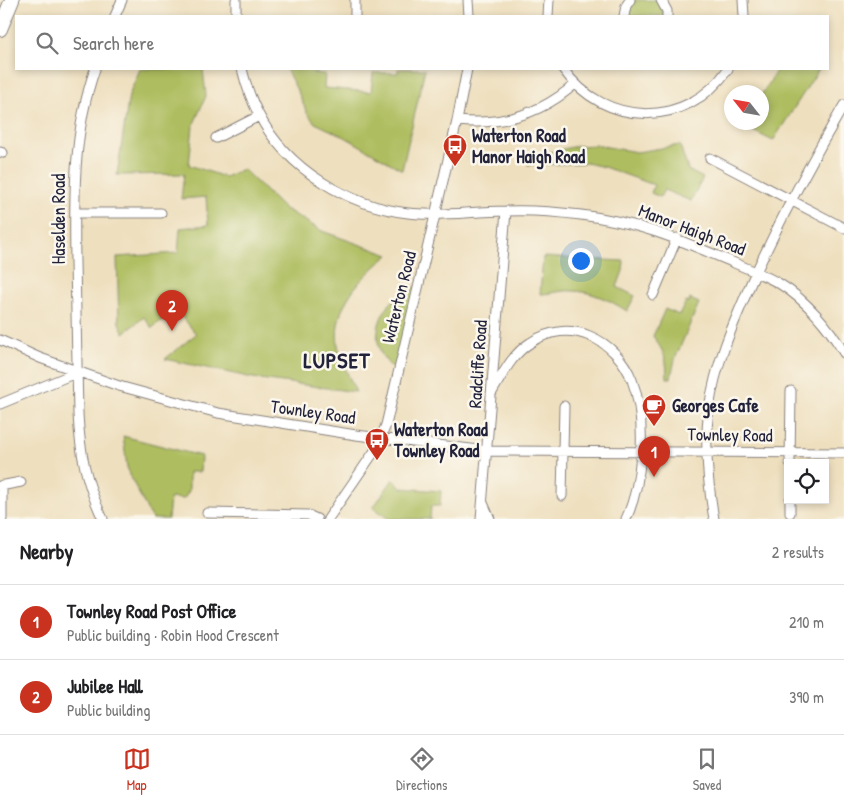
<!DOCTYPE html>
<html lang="en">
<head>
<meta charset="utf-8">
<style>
	body { margin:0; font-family:"Patrick Hand",sans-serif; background:#f2f2f2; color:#202124 }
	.controls { position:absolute; right:15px; bottom:15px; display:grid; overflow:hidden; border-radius:0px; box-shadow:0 2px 8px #0003 }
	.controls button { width:45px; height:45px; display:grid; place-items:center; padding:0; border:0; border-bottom:1px solid #e0e0e0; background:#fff; color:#202124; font:25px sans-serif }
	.compass { position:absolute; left:724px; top:85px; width:45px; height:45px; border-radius:50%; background:#fff; box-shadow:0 2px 8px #0003; rotate:301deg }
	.you { position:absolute; left:580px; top:260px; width:18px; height:18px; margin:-12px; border:4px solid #fff; border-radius:50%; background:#1a73e8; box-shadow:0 0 0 8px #1a73e833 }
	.badge { display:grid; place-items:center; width:32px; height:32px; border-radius:50%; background:#c8321e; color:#fff; font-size:16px; font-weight:700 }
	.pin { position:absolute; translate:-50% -41px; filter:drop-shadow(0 1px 2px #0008) }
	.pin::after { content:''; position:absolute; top:26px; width:18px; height:15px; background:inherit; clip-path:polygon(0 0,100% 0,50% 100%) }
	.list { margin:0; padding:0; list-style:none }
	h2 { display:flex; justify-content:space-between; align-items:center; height:65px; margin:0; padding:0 20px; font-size:21px }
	h2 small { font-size:16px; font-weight:400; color:#757577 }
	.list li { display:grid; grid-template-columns:32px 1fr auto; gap:15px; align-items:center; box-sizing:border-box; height:75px; padding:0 20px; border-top:1px solid #e0e0e0 }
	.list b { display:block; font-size:19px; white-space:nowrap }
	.list p { margin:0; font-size:16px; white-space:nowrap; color:#757577 }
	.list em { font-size:16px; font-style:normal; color:#757577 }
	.icon { flex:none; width:28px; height:28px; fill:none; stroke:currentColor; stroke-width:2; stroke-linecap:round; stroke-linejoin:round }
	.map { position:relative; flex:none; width:844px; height:519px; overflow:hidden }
	.search { position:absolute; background:#fff; box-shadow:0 2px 8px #0003; left:15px; right:15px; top:15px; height:55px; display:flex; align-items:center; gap:12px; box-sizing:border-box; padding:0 18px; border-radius:0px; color:#757577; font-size:19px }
	.sheet { height:215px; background:#fff }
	nav { display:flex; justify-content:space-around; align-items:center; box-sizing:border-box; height:70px; border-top:1px solid #e0e0e0; background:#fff; font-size:14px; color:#757577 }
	nav a { display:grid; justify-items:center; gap:2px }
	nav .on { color:#c8321e }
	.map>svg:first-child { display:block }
</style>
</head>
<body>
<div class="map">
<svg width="844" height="519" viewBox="0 0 844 519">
	<rect width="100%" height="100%" fill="#fbf7ec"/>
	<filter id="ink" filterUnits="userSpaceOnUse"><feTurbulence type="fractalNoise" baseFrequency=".02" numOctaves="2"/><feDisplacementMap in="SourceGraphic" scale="10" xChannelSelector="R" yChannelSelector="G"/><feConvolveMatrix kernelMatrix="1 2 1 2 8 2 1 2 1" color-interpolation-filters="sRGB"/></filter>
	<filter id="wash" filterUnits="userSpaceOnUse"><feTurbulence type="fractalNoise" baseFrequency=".0096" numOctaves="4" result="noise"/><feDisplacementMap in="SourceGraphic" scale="20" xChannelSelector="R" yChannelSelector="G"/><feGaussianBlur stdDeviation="1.12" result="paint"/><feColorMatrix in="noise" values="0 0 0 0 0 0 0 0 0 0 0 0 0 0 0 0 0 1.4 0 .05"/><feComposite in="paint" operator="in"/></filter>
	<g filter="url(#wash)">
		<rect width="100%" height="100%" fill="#eedfbe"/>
		<!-- green -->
		<path fill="#aebd5f" stroke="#68704d" d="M 635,0 L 656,0 L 661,4 L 664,16 L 627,16 L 629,7 Z
			M 140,69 L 203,69 L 206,96 L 193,126 L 189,165 L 225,177 L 243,169 L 282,207 L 322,231 L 389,255 C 362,276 332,306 338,345 C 341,361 349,377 356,392 L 253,378 L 165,359 L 196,334 L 176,309 L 152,328 L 144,317 L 124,333 L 119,323 L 117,257 L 178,253 L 180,228 L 208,225 L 206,197 L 181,199 L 184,174 L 117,175 L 129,95 Z
			M 286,69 L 312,69 L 313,73 L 325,74 L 324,88 L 371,92 L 373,73 L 398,73 L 398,69 L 425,69 L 402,170 L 345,137 L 315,123 L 307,113 L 299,94 Z
			M 777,69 L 819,69 L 773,141 L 737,123 L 762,122 L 762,93 L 768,85 Z
			M 596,145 L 637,152 L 680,145 L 688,170 L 703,178 L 691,201 L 664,190 L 660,197 L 651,193 L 654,185 L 604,167 L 587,163 L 528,165 L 526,157 L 577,146 Z
			M 543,257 L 624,261 L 623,271 L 617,287 L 635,296 L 627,311 C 611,301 592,291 572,291 C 561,290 551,294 540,294 Z
			M 418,286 L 397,372 C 389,365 381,357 379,347 C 372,319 392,294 418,286 Z
			M 690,299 L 699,303 L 675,359 L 671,378 L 667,378 C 667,358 664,352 653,336 L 665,309 L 679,315 L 686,302 L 689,303 Z
			M 123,436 L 201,456 L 200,472 L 189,472 L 189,491 L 184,499 L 170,498 L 168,519 L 152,519 L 132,480 L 127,467 Z
			M 393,479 L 401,488 L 441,491 L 440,506 L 431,506 L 430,519 L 389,519 L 373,508 Z"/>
	</g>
	<g filter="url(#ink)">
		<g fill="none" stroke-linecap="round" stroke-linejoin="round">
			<defs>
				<path id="minor" d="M 468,0 L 469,16
					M 661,0 L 667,11 L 667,16
					M 743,0 L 744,16
					M 115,16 L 122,0
					M 236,16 L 236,0
					M 355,16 L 355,0
					M 548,16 L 549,0
					M 624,16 L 626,6 L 630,0
					M 95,69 C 73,132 74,196 75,261 C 76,312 77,363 78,414 C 80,453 86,483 103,519
					M 242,69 C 246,85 251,100 259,115 C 287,169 348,206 408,213 C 440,217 473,211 506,211 C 531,210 557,212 581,215 C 639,222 680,240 732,262 C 748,269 765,275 780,284 C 806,300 829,327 844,353
					M 563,69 C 605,128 687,129 728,69
					M 457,121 C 502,126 541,114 575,84
					M 216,138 L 259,116
					M 0,152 L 3,153
					M 710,158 L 844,228
					M 75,213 L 161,213
					M 653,295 L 677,238
					M 0,340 L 40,358 L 119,386 L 218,413 L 356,435 L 487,451 L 844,453
					M 491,394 C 502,376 511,355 530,343 C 569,316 616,339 632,380 C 647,419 643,482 626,519
					M 0,404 L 78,372
					M 790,463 L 791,391
					M 2,485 L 2,519
					M 0,486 L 21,482
					M 562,496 L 564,406
					M 483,503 L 490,519
					M 207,513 L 308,515 L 317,519
					M 790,513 L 790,500
					M 328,519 L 376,449 L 386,425 L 457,121 L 467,69
					M 481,519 L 506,211
					M 714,519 C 708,484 704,445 709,409 C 715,365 733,324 751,283 C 779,222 810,163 844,105"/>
				<path id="trunk" d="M 0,29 L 12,0"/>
			</defs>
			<!-- minor casing -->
			<use href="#minor" stroke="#88807c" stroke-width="11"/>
			<!-- trunk casing -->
			<use href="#trunk" stroke="#88807c" stroke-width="16"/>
			<!-- minor -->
			<use href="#minor" stroke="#fff" stroke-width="9"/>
			<!-- trunk -->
			<use href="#trunk" stroke="#fff" stroke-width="14"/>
		</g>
	</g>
	<!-- icons -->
	<defs>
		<symbol id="bus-pin" viewBox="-11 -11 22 30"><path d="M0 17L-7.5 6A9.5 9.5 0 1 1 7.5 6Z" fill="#c8321e" stroke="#fbf7ec"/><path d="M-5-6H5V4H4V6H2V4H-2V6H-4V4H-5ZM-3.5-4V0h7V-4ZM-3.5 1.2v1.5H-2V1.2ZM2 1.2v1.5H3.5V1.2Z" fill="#fff"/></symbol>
		<symbol id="cafe-pin" viewBox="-11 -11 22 30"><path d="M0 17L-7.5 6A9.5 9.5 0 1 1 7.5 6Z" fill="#c8321e" stroke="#fbf7ec"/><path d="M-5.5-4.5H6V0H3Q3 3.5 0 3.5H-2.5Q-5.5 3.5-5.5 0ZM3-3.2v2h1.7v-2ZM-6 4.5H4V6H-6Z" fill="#fff"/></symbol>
	</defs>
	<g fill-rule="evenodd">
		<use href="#bus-pin" x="441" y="132" width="28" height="38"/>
		<use href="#cafe-pin" x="640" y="392" width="28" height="38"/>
		<use href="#bus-pin" x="363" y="426" width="28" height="38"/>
	</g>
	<g text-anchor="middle" stroke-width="5" stroke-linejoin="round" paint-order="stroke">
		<!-- poi labels -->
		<g font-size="18" font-weight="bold" fill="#22223b" stroke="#fbf7ec" text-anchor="start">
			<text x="472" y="142">Waterton Road<tspan x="472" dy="21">Manor Haigh Road</tspan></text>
			<text x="672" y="412">Georges Cafe</text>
			<text x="394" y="436">Waterton Road<tspan x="394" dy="21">Townley Road</tspan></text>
		</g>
		<!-- street labels -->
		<g font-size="18" fill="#22223b" stroke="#fbf7ec">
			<text transform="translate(59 219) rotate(-90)" y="6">Haselden Road</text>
			<text transform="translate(692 230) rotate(21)" y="6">Manor Haigh Road</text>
			<text transform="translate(399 297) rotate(-76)" y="6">Waterton Road</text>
			<text transform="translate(478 364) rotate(-86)" y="6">Radcliffe Road</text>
			<text transform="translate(313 412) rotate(8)" y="6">Townley Road</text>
			<text transform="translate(730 435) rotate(1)" y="6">Townley Road</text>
		</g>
		<!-- district labels -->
		<g font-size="22" font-weight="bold" letter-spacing="1" fill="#22223b" stroke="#fbf7ec">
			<text x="337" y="368">LUPSET</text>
		</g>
	</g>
</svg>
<div class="controls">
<button><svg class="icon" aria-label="locate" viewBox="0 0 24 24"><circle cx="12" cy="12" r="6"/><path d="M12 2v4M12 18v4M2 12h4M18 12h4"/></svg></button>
</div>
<svg class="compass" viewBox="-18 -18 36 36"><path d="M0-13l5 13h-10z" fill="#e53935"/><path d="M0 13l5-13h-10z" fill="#757577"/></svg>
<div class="you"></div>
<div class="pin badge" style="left:654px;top:477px">1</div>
<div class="pin badge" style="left:172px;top:331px">2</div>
<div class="search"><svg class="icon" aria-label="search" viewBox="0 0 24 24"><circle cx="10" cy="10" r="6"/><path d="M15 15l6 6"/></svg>Search here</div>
</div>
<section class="sheet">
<h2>Nearby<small>2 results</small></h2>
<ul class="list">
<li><span class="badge">1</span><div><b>Townley Road Post Office</b><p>Public building · Robin Hood Crescent</p></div><em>210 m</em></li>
<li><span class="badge">2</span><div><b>Jubilee Hall</b><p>Public building</p></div><em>390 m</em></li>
</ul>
</section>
<nav>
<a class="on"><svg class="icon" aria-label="map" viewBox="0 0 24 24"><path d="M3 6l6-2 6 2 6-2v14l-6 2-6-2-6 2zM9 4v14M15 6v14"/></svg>Map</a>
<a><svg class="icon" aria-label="directions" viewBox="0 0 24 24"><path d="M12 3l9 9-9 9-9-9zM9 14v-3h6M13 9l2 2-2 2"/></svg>Directions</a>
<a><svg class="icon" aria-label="saved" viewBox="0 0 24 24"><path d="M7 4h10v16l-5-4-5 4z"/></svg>Saved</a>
</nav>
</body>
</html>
